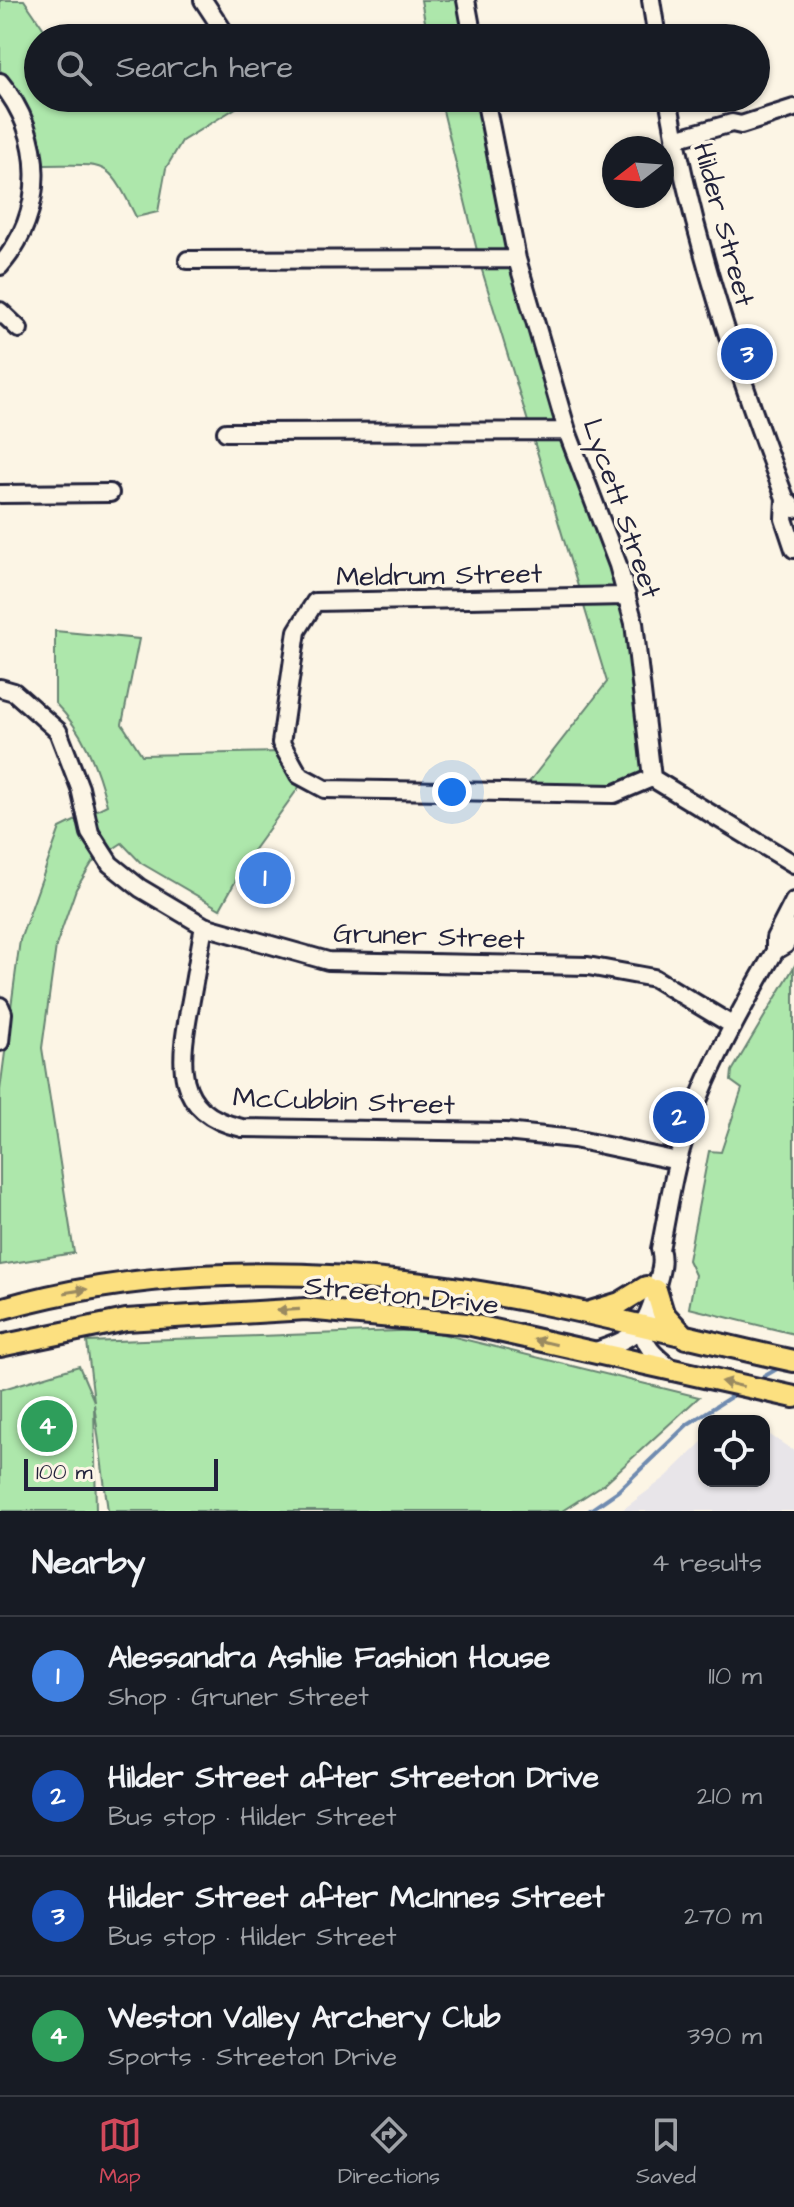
<!DOCTYPE html>
<html lang="en">
<head>
<meta charset="utf-8">
<style>
	body { margin:0; font-family:"Architects Daughter",sans-serif; background:#242831; color:#f1f3f6 }
	.controls { position:absolute; right:24px; bottom:24px; display:grid; overflow:hidden; border-radius:16px; box-shadow:0 2px 6px #0004 }
	.controls button { width:72px; height:72px; display:grid; place-items:center; padding:0; border:0; border-bottom:2px solid #363941; background:#171b24; color:#f1f3f6; font:40px sans-serif }
	.compass { position:absolute; left:602px; top:136px; width:72px; height:72px; border-radius:50%; background:#171b24; box-shadow:0 2px 6px #0004; rotate:253deg }
	.scale { position:absolute; left:24px; bottom:20px; width:194px; box-sizing:border-box; padding-left:8px; border:4px solid #22223b; border-top:0; font-size:22px; line-height:28px; white-space:nowrap; color:#22223b; -webkit-text-stroke:6px #fcf5e5; paint-order:stroke }
	.you { position:absolute; left:452px; top:792px; width:28px; height:28px; margin:-20px; border:6px solid #fff; border-radius:50%; background:#1a73e8; box-shadow:0 0 0 12px #1a73e833 }
	.badge { display:grid; place-items:center; width:52px; height:52px; border-radius:50%; background:#d1495b; color:#fff; font-size:26px; font-weight:700 }
	.pin { position:absolute; translate:-50% -50%; border:4px solid #fff; box-shadow:0 2px 8px #0006 }
	.list { margin:0; padding:0; list-style:none }
	h2 { display:flex; justify-content:space-between; align-items:center; height:104px; margin:0; padding:0 32px; font-size:34px }
	h2 small { font-size:26px; font-weight:400; color:#9ea1a6 }
	.list li { display:grid; grid-template-columns:52px 1fr auto; gap:24px; align-items:center; box-sizing:border-box; height:120px; padding:0 32px; border-top:2px solid #363941 }
	.list b { display:block; font-size:30px; white-space:nowrap }
	.list p { margin:0; font-size:26px; white-space:nowrap; color:#9ea1a6 }
	.list em { font-size:26px; font-style:normal; color:#9ea1a6 }
	.icon { flex:none; width:44px; height:44px; fill:none; stroke:currentColor; stroke-width:2; stroke-linecap:round; stroke-linejoin:round }
	.map { position:relative; flex:none; width:794px; height:1511px; overflow:hidden }
	.search { position:absolute; background:#171b24; box-shadow:0 2px 6px #0004; left:24px; right:24px; top:24px; height:88px; display:flex; align-items:center; gap:20px; box-sizing:border-box; padding:0 28px; border-radius:44px; color:#9ea1a6; font-size:30px }
	.sheet { height:584px; background:#171b24 }
	nav { display:flex; justify-content:space-around; align-items:center; box-sizing:border-box; height:112px; border-top:2px solid #363941; background:#171b24; font-size:22px; color:#9ea1a6 }
	nav a { display:grid; justify-items:center; gap:4px }
	nav .on { color:#d1495b }
	.map>svg:first-child { display:block }
</style>
</head>
<body>
<div class="map">
<svg width="794" height="1511" viewBox="0 0 794 1511">
	<rect width="100%" height="100%" fill="#fcf5e5"/>
	<filter id="ink" filterUnits="userSpaceOnUse"><feTurbulence type="fractalNoise" baseFrequency=".0125" numOctaves="2"/><feDisplacementMap in="SourceGraphic" scale="16" xChannelSelector="R" yChannelSelector="G"/><feConvolveMatrix kernelMatrix="1 2 1 2 8 2 1 2 1" color-interpolation-filters="sRGB"/></filter>
	<g filter="url(#ink)">
		<!-- built -->
		<path fill="#e8e5e9" d="M 764,1431 L 794,1451 L 794,1511 L 621,1511 L 666,1477 L 704,1440 L 704,1481 L 764,1481 Z"/>
		<!-- green -->
		<path fill="#ade7ab" stroke="#688473" stroke-width="2" d="M 0,0 L 24,0 L 50,38 L 38,38 L 38,98 L 252,98 L 182,141 L 166,168 L 158,212 L 136,217 C 107,158 108,165 44,165 L 27,105 L 0,70 Z
			M 421,0 L 467,0 L 472,38 L 428,38 Z
			M 440,98 L 481,98 L 514,263 L 626,617 L 648,777 L 611,787 L 526,786 L 607,682 L 481,267 Z
			M 55,631 L 139,639 L 122,724 L 142,755 L 280,752 L 302,783 L 250,855 L 220,909 L 141,863 L 122,843 L 92,863 L 76,889 L 56,946 L 42,1048 L 74,1253 L 0,1265 L 0,1090 L 20,940 L 60,828 L 107,805 C 97,766 84,732 55,703 Z
			M 794,967 L 794,1334 L 689,1308 L 695,1275 L 688,1260 L 709,1151 L 721,1152 L 742,1089 L 731,1081 L 732,1071 Z
			M 426,1330 L 699,1397 L 604,1484 L 562,1511 L 108,1511 L 94,1404 L 96,1511 L 0,1511 L 0,1390 L 79,1366 L 94,1401 L 87,1342 Z"/>
		<g fill="none" stroke-linecap="round" stroke-linejoin="round">
			<!-- stream -->
			<path stroke="#6f8bb0" stroke-width="4" d="M 758,1380 L 782,1366
				M 589,1511 L 618,1491 L 688,1424 L 737,1393"/>
			<defs>
				<path id="minor" d="M 203,0 L 228,38
					M 466,0 L 473,38
					M 651,0 L 657,38
					M 0,82 C 45,136 47,212 0,266
					M 485,98 L 517,259 L 567,431 L 618,565 L 634,623 L 652,778 L 794,864
					M 668,98 C 692,236 736,368 785,498 L 794,509
					M 675,139 L 732,123 L 741,125 L 794,108
					M 188,260 L 517,259
					M 0,311 L 19,329
					M 226,432 L 567,431
					M 0,494 L 110,493
					M 785,498 L 784,519 L 794,549
					M 627,596 L 315,602 L 297,631 L 281,743 L 299,775 L 325,789 L 614,794 L 652,778
					M 0,688 L 14,692 L 58,731 L 80,788 L 90,833 L 110,864 L 140,888 L 204,926 L 328,961 L 588,966 L 654,978 L 732,1025
					M 204,926 C 199,952 195,979 190,1005 C 180,1061 171,1112 242,1128 L 505,1132 L 574,1139 L 678,1161
					M 775,951 L 785,945 L 794,929
					M 0,1006 L 3,1013 L 0,1042
					M 641,1322 C 642,1346 655,1356 673,1370
					M 593,1352 C 635,1338 647,1331 657,1285 C 660,1273 664,1261 660,1249 C 666,1221 670,1192 677,1164 C 696,1089 736,1018 775,951 L 775,938 L 794,901"/>
				<path id="major" d="M 656,1290 L 663,1313 L 686,1338
					M 0,1309 C 132,1271 278,1267 414,1283 C 542,1297 669,1334 794,1361
					M 587,1313 L 620,1303 L 646,1287
					M 0,1346 L 126,1320 L 306,1309 L 467,1324 L 794,1397"/>
			</defs>
			<!-- minor casing -->
			<use href="#minor" stroke="#22223b" stroke-width="22"/>
			<!-- major casing -->
			<use href="#major" stroke="#22223b" stroke-width="26"/>
			<!-- minor -->
			<use href="#minor" stroke="#fcf5e5" stroke-width="16"/>
			<!-- major -->
			<use href="#major" stroke="#fce080" stroke-width="20"/>
		</g>
		<!-- one-way arrows -->
		<defs><path id="oneway-solid" d="M-6-.8H1V-3.2L6.5 0L1 3.2V.8H-6Z" transform="scale(2)"/></defs>
		<g fill="#9a8a61">
			<use href="#oneway-solid" transform="translate(76 1291) rotate(-9)"/>
			<use href="#oneway-solid" transform="translate(288 1310) rotate(177)"/>
			<use href="#oneway-solid" transform="translate(545 1342) rotate(-167)"/>
			<use href="#oneway-solid" transform="translate(732 1384) rotate(-167)"/>
		</g>
	</g>
	<g text-anchor="middle" stroke-width="7" stroke-linejoin="round" paint-order="stroke">
		<!-- street labels -->
		<g font-size="28" fill="#22223b" stroke="#fcf5e5">
			<text transform="translate(725 224) rotate(75)" y="10">Hilder Street</text>
			<text transform="translate(623 508) rotate(71)" y="10">Lycett Street</text>
			<text transform="translate(439 574) rotate(-1)" y="10">Meldrum Street</text>
			<text transform="translate(429 935) rotate(2)" y="10">Gruner Street</text>
			<text transform="translate(344 1100) rotate(2)" y="10">McCubbin Street</text>
			<text transform="translate(402 1294) rotate(6)" y="10">Streeton Drive</text>
		</g>
	</g>
</svg>
<div class="controls">
<button><svg class="icon" aria-label="locate" viewBox="0 0 24 24"><circle cx="12" cy="12" r="6"/><path d="M12 2v4M12 18v4M2 12h4M18 12h4"/></svg></button>
</div>
<svg class="compass" viewBox="-18 -18 36 36"><path d="M0-13l5 13h-10z" fill="#e53935"/><path d="M0 13l5-13h-10z" fill="#9ea1a6"/></svg>
<div class="scale">100 m</div>
<div class="you"></div>
<div class="pin badge" style="left:265px;top:878px;background:#3f7fe0">1</div>
<div class="pin badge" style="left:679px;top:1117px;background:#1a4fb4">2</div>
<div class="pin badge" style="left:747px;top:354px;background:#1a4fb4">3</div>
<div class="pin badge" style="left:47px;top:1426px;background:#2e9e5b">4</div>
<div class="search"><svg class="icon" aria-label="search" viewBox="0 0 24 24"><circle cx="10" cy="10" r="6"/><path d="M15 15l6 6"/></svg>Search here</div>
</div>
<section class="sheet">
<h2>Nearby<small>4 results</small></h2>
<ul class="list">
<li><span class="badge" style="background:#3f7fe0">1</span><div><b>Alessandra Ashlie Fashion House</b><p>Shop · Gruner Street</p></div><em>110 m</em></li>
<li><span class="badge" style="background:#1a4fb4">2</span><div><b>Hilder Street after Streeton Drive</b><p>Bus stop · Hilder Street</p></div><em>210 m</em></li>
<li><span class="badge" style="background:#1a4fb4">3</span><div><b>Hilder Street after McInnes Street</b><p>Bus stop · Hilder Street</p></div><em>270 m</em></li>
<li><span class="badge" style="background:#2e9e5b">4</span><div><b>Weston Valley Archery Club</b><p>Sports · Streeton Drive</p></div><em>390 m</em></li>
</ul>
</section>
<nav>
<a class="on"><svg class="icon" aria-label="map" viewBox="0 0 24 24"><path d="M3 6l6-2 6 2 6-2v14l-6 2-6-2-6 2zM9 4v14M15 6v14"/></svg>Map</a>
<a><svg class="icon" aria-label="directions" viewBox="0 0 24 24"><path d="M12 3l9 9-9 9-9-9zM9 14v-3h6M13 9l2 2-2 2"/></svg>Directions</a>
<a><svg class="icon" aria-label="saved" viewBox="0 0 24 24"><path d="M7 4h10v16l-5-4-5 4z"/></svg>Saved</a>
</nav>
</body>
</html>
